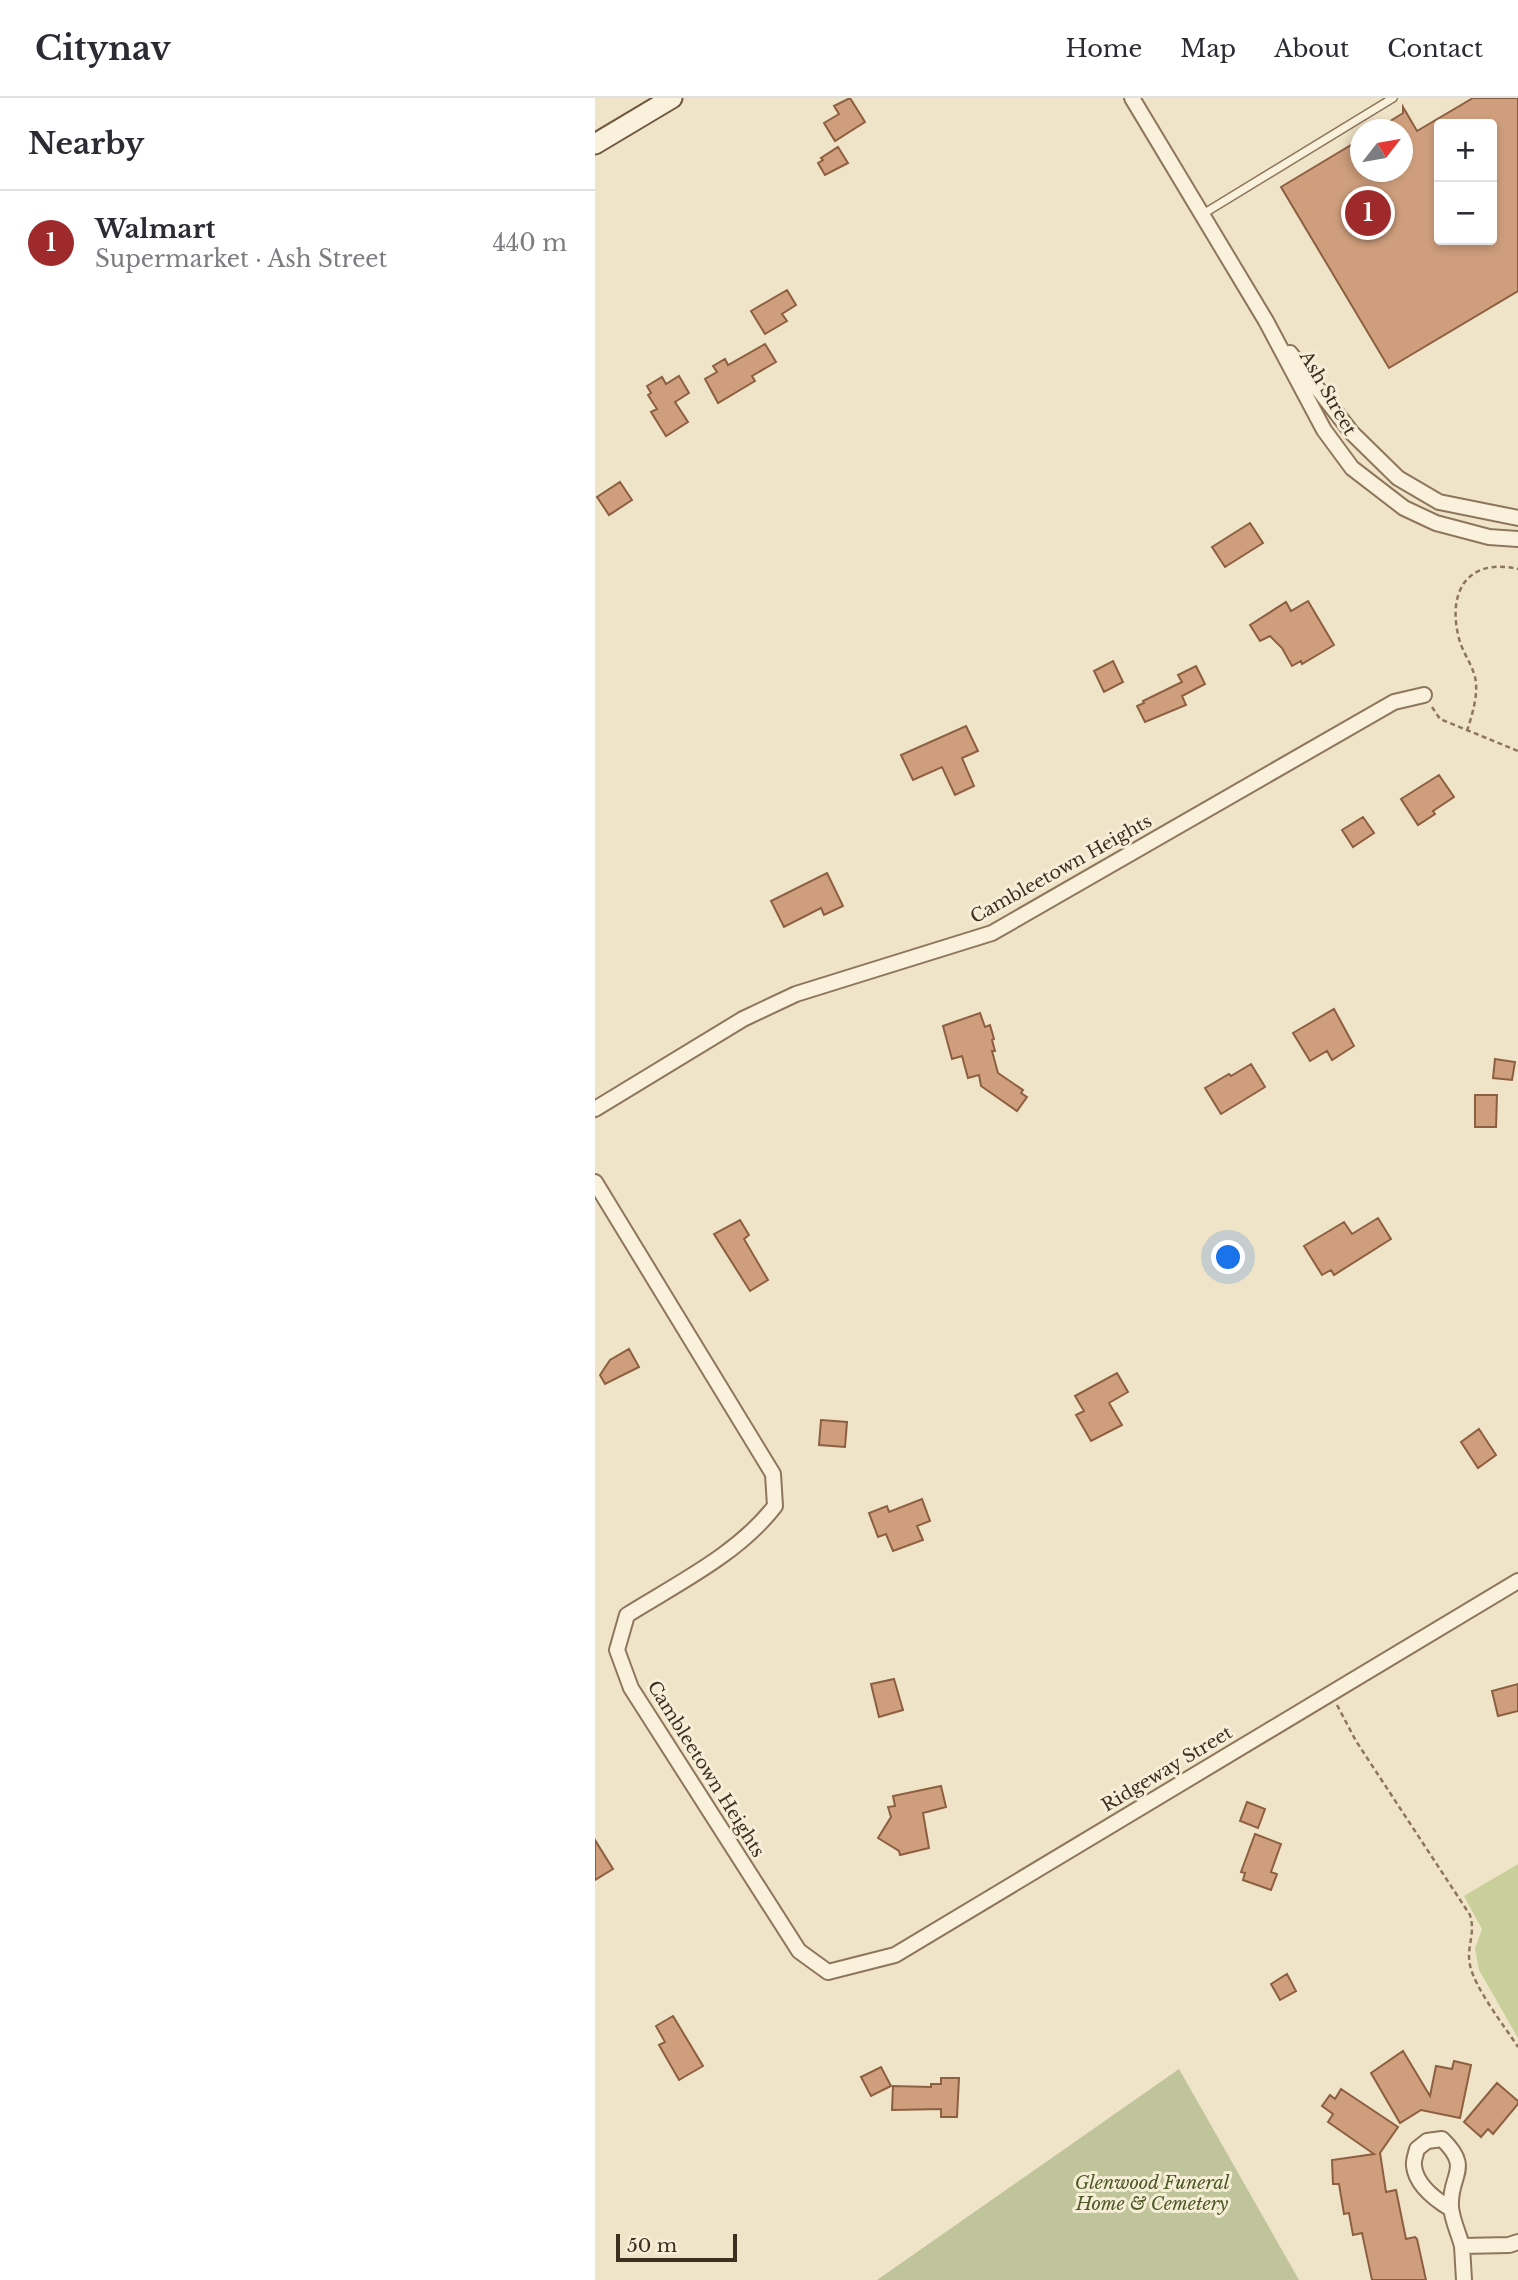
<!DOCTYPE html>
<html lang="en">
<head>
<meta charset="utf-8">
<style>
	body { margin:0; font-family:"Libre Baskerville",serif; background:#f2f2f3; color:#2b2b33 }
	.controls { position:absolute; right:21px; top:21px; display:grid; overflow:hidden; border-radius:7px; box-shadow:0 4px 10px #0003 }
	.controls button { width:63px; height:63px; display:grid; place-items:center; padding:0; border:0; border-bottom:2px solid #e1e1e2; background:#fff; color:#2b2b33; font:35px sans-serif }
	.compass { position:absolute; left:755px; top:21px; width:63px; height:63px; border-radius:50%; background:#fff; box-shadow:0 4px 10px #0003; rotate:59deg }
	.scale { position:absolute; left:21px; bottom:18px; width:121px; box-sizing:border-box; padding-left:7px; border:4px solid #3d2e20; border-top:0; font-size:19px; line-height:24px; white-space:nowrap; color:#3d2e20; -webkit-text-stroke:5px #f7eed8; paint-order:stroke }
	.you { position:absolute; left:634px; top:1160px; width:24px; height:24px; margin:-18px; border:5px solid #fff; border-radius:50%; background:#1a73e8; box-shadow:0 0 0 10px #1a73e833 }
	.badge { display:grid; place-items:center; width:46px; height:46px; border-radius:50%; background:#9e2a2b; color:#fff; font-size:23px; font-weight:700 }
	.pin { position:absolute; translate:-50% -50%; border:4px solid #fff; box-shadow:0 2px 7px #0006 }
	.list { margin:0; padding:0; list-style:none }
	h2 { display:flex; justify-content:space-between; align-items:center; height:91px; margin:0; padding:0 28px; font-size:30px }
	h2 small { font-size:23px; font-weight:400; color:#7c7c81 }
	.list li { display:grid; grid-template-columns:46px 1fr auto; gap:21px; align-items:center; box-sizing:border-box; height:105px; padding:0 28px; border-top:2px solid #e1e1e2 }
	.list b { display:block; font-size:26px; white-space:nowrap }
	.list p { margin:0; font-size:23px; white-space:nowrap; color:#7c7c81 }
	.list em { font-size:23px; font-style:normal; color:#7c7c81 }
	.map { position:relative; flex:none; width:923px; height:2182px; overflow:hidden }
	header { display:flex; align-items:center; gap:42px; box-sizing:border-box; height:98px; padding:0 35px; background:#fff; border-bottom:2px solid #e1e1e2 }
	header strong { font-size:33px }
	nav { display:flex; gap:38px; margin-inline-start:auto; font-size:24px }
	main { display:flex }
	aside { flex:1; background:#fff }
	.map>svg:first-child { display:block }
</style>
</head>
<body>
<header>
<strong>Citynav</strong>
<nav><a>Home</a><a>Map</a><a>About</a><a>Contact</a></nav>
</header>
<main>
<aside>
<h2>Nearby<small></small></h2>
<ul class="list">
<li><span class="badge">1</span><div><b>Walmart</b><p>Supermarket · Ash Street</p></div><em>440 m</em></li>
</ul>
</aside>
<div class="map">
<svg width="923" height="2182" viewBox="0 0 923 2182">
	<rect width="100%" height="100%" fill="#f0e4c8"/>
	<!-- green -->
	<path fill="#c9cf9b" d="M 923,1766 L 923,1940 L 884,1872 L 880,1851 L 887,1831 L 869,1798 Z"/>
	<!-- cemetery -->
	<path fill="#bfc49a" d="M 584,1971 L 704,2182 L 282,2182 Z"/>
	<!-- building -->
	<path fill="#cf9f7d" stroke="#8d5f41" stroke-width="2" fill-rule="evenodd" d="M 255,0 L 270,24 L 240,43 L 229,25 L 244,16 L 239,8 Z
		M 878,0 L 923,0 L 923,193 L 794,270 L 686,89 L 766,41 L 766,74 L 808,74 L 808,32 L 781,32 L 808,15 L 808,9 L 822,33 ZM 844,26 L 897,26 L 897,142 L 844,142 Z
		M 243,49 L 253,65 L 230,77 L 223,65 L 228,62 L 226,60 Z
		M 192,192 L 201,207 L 187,216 L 192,223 L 170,236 L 156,213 Z
		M 170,246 L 181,264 L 157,278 L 160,283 L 123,305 L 110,281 L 122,274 L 118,268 L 130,261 L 133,267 Z
		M 84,278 L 94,295 L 80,304 L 93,324 L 71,338 L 56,314 L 62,311 L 53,297 L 56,295 L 52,288 L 67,279 L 71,286 Z
		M 25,384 L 37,402 L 14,417 L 2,399 Z
		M 655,425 L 668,445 L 630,469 L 617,449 Z
		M 713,503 L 739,547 L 707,566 L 706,563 L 697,568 L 687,550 L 675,538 L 665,543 L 655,527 L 691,504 L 696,513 Z
		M 518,563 L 528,584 L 509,594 L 499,573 Z
		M 601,568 L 610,586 L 587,598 L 591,607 L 550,624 L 542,608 L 549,605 L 548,603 L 587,584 L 583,577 Z
		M 371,628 L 383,653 L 367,660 L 379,688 L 360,697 L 347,669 L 318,682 L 306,657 Z
		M 844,677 L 859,699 L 838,713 L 840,716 L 823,727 L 806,701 Z
		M 768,719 L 779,735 L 758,749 L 747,732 Z
		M 232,775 L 248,808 L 229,817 L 226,810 L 189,829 L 176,803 Z
		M 739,911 L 759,948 L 737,962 L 732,953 L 715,963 L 698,935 Z
		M 385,915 L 390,929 L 395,927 L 399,941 L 397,942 L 400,953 L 397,953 L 403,975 L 428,992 L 426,995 L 432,999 L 422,1013 L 386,988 L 384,977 L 373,980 L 367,958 L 357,961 L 348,928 Z
		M 900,961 L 920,964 L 917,982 L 898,980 Z
		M 656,966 L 670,989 L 626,1016 L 610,990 L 634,976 L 636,978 Z
		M 880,997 L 902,997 L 901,1029 L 880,1029 Z
		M 783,1120 L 796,1141 L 739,1177 L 736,1172 L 727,1177 L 709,1148 L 749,1124 L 757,1136 Z
		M 145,1122 L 154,1137 L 149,1141 L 173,1182 L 155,1193 L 119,1136 Z
		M 34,1251 L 44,1269 L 10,1286 L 5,1277 L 15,1262 Z
		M 522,1275 L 533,1294 L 514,1305 L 527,1327 L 496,1343 L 481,1317 L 489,1313 L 480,1298 Z
		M 226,1322 L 252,1324 L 250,1349 L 224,1347 Z
		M 884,1331 L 901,1357 L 883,1370 L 866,1344 Z
		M 327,1401 L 335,1423 L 322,1428 L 328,1442 L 298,1453 L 291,1436 L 283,1439 L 274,1415 L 292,1408 L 294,1414 Z
		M 299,1581 L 308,1612 L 284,1619 L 276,1586 Z
		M 923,1586 L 923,1613 L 903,1618 L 897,1593 Z
		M 346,1688 L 351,1709 L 328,1715 L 334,1750 L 305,1757 L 304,1753 L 283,1740 L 296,1719 L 293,1709 L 300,1708 L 298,1698 Z
		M 652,1704 L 670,1711 L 663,1730 L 645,1723 Z
		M 660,1736 L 686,1746 L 676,1774 L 682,1776 L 676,1792 L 648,1782 L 650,1775 L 646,1774 Z
		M 0,1742 L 18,1771 L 0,1782 Z
		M 692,1876 L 701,1893 L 685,1902 L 676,1886 Z
		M 78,1918 L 108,1968 L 84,1982 L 64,1947 L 70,1944 L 61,1928 Z
		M 808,1953 L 835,1998 L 841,1968 L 857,1971 L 859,1963 L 876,1967 L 865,2020 L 826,2012 L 805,2025 L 776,1975 Z
		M 286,1969 L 296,1988 L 276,1998 L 266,1979 Z
		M 346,1980 L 364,1980 L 362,2019 L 346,2019 L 346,2011 L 297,2012 L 298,1988 L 336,1989 L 336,1986 L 346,1986 Z
		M 902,1985 L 923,2003 L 923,2006 L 898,2036 L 893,2031 L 886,2039 L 869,2024 Z
		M 746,1991 L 803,2029 L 785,2055 L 791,2094 L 801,2092 L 811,2141 L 820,2139 L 822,2141 L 831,2182 L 777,2182 L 767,2135 L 758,2137 L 754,2115 L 749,2116 L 744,2086 L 738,2086 L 737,2062 L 779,2056 L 733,2024 L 738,2016 L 727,2008 L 735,1997 L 740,2001 Z"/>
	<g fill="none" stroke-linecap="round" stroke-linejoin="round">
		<defs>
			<path id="lane" d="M 608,116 L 798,0"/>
			<path id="street" d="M 537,0 L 671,223 L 729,332 L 757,370 L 809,410 L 841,425 L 894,439 L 923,441
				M 695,255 L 757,335 L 803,380 L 844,404 L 923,420
				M 0,1011 L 148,921 L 201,896 L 397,835 L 799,604 L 829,597
				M 0,1084 L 178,1376 L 180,1408 C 143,1456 83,1485 32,1517 L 22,1552 L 36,1590 L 204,1853 L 233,1874 L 300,1857 L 923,1483
				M 856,2111 C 841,2102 821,2087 819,2068 C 818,2063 821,2056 822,2051 L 832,2043 L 847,2041 C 878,2071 854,2076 856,2109 C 857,2122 864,2136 867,2148
				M 869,2182 L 867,2148 L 914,2147 L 923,2144"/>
			<path id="secondary" d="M 0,46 L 77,0"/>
		</defs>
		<!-- lane casing -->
		<use href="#lane" stroke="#8d765c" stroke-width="10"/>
		<!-- street casing -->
		<use href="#street" stroke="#8d765c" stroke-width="18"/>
		<!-- secondary casing -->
		<use href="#secondary" stroke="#6f573f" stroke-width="23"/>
		<!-- path -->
		<path stroke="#8d765c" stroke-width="2.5" stroke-dasharray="5 3.5" stroke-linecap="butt" d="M 837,609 L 845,621 L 923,653
			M 872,633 C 877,617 884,596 880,579 C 877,567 869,556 865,544 C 851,497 870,459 923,471
			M 742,1607 L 761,1643 L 875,1817 C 881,1837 871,1848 875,1867 C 879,1889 910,1929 923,1949"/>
		<!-- lane -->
		<use href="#lane" stroke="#faf1dc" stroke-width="7"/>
		<!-- street -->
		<use href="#street" stroke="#faf1dc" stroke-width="14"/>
		<!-- secondary -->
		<use href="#secondary" stroke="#faf1dc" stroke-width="19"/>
	</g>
	<g text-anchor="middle" stroke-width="6" stroke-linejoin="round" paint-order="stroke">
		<!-- street labels -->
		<g font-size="18" fill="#3d2e20" stroke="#f7eed8">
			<text transform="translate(733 295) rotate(60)" y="6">Ash Street</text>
			<text transform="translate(466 771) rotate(-29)" y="6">Cambleetown Heights</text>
			<text transform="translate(111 1671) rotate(58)" y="6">Cambleetown Heights</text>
			<text transform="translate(572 1671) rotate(-31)" y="6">Ridgeway Street</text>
		</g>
		<!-- park labels -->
		<g font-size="18" font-style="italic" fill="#4d5a26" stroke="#f7eed8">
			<text x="557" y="2091">Glenwood Funeral<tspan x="557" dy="21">Home &amp; Cemetery</tspan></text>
		</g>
	</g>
</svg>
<div class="controls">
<button>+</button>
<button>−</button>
</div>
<svg class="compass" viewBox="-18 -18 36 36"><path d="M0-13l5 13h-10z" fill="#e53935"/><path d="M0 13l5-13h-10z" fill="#7c7c81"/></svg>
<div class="scale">50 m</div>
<div class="you"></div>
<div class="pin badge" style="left:773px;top:115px">1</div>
</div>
</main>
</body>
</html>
